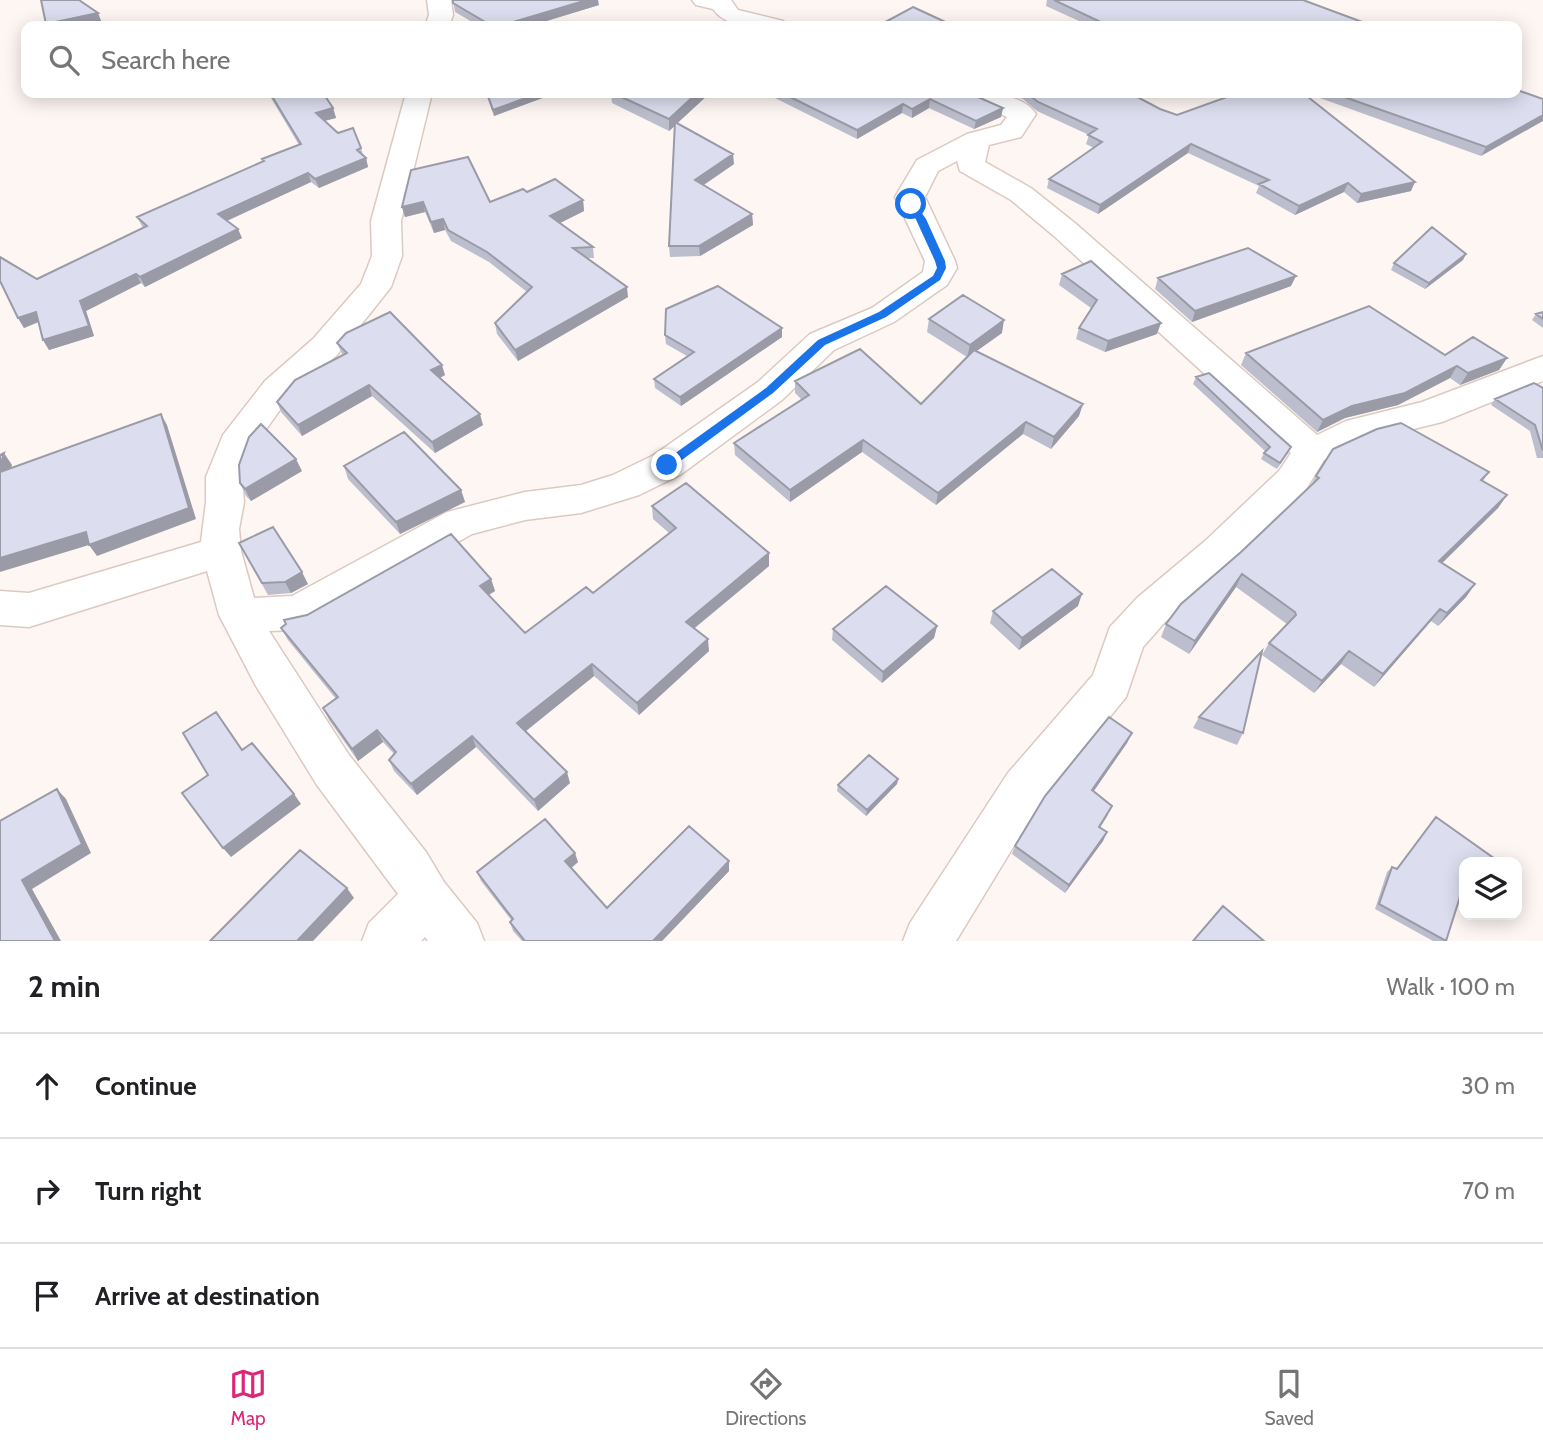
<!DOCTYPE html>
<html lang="en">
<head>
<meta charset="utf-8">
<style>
	body { margin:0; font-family:Cabin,sans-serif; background:#f6f6f6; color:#202124 }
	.controls { position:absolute; right:21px; bottom:21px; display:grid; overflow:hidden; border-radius:14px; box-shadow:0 4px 18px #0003 }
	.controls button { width:63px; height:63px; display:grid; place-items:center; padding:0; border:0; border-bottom:2px solid #e0e0e0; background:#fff; color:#202124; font:35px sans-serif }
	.stop { position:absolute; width:21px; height:21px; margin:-16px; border:5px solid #1a73e8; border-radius:50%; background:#fff }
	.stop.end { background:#1a73e8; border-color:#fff; box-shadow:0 2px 7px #0008 }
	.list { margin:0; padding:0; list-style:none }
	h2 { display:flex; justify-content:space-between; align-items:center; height:91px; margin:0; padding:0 28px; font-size:30px }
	h2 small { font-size:23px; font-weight:400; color:#757577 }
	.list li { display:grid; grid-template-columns:46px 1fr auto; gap:21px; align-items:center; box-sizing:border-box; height:105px; padding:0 28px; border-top:2px solid #e0e0e0 }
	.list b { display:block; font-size:26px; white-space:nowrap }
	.list em { font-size:23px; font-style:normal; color:#757577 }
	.icon { flex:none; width:38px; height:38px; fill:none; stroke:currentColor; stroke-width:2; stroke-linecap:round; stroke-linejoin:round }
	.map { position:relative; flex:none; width:1543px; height:941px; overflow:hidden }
	.search { position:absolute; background:#fff; box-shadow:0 4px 18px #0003; left:21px; right:21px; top:21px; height:77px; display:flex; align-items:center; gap:18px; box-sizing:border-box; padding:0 24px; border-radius:14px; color:#757577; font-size:26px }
	.sheet { height:406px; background:#fff }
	nav { display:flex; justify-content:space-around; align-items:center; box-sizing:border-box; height:98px; border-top:2px solid #e0e0e0; background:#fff; font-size:19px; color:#757577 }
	nav a { display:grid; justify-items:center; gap:4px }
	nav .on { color:#db2777 }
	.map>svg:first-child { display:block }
</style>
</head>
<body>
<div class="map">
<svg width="1543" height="941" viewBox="0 0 1543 941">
	<rect width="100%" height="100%" fill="#fdf6f3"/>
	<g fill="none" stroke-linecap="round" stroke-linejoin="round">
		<defs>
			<path id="minor" d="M 427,0 L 451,0 L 453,15 L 449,26 L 425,26 L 429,15 Z
				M 692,0 L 731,0 L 738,10 L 783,21 L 786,26 C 761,27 729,31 713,9 L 696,5 Z
				M 406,93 L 432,93 L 401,221 L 402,256 L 391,287 L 337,355 L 289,397 L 253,448 L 242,477 L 244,502 L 239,529 L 241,551 L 254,598 L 292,596 L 447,512 L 525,492 L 581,485 L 613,475 L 654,455 L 758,382 L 810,334 L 872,308 L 923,272 L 925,261 L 895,197 L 917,160 L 967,134 L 1001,125 L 1007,117 L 969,99 L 965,93 C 988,93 1022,93 1036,114 L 1021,137 L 989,145 L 985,162 L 1031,188 L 1076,224 L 1317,435 L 1346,421 L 1422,402 L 1543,356 L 1543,381 L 1442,422 L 1369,440 L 1345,453 L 1324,460 L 1305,491 L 1233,563 L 1165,622 L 1143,647 L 1126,697 L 1040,803 L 956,941 L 903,941 L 910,923 L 1008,773 L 1093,675 L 1110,627 L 1137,598 L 1205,541 L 1279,471 L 1291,453 L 1054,236 L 1011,200 L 960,171 L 957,161 L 938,171 L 925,197 L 955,261 L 957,268 L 947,285 L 894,322 L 834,350 L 782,400 L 680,475 L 639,495 L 581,513 L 525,520 L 472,534 L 312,625 L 298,630 L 269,631 L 349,755 L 426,852 L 444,882 L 477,923 L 484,941 L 428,941 L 425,937 L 421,941 L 362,941 L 369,923 L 398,894 L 317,785 L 256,686 L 219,615 L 207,571 L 29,627 L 0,625 L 0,591 L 29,593 L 201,542 L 206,502 L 206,477 L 223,435 L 265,381 L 313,339 L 361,284 L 372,256 L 371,221 Z"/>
		</defs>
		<!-- minor casing -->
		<use href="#minor" stroke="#dcc9c2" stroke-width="3"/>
		<!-- minor -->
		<use href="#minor" fill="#fff" fill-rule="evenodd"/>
	</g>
	<!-- wall -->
	<path fill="#bdbecd" d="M 453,0 L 599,5 L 530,26 L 479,26 L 455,12 Z
		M 1047,0 L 1303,0 L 1373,26 L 1090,26 L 1046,6 Z
		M 268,93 L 323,93 L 333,108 L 336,118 L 325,121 L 338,133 L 361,148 L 363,155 L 366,158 L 368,167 L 319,188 L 311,182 L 227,221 L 242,238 L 145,287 L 141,283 L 86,311 L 94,336 L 49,350 L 43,340 L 38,322 L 24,328 L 18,318 L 37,279 L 143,228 L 137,217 L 263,161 L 262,159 L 299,145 Z
		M 480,93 L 556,93 L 494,116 L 487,97 Z
		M 611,93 L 710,93 L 677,123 L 734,164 L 704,185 L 752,214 L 753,225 L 700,256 L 670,257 L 669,246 L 675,126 L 669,131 L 612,103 Z
		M 765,93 L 969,93 L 1003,108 L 1001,117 L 974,129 L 929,108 L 912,118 L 902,113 L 857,139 Z
		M 999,93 L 1130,93 L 1160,109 L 1411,191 L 1357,203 L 1344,192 L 1295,215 L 1256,193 L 1259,186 L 1188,153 L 1098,214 L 1047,188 L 1049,179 L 1094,148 L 1086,144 L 1089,135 L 1037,111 L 1023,99 L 1004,93 Z
		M 1306,93 L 1517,93 L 1481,156 Z
		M 411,170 L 490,202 L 527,192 L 583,200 L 584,211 L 560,223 L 593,247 L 594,258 L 587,258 L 628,297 L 518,361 L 497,334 L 495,323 L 527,292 L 489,262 L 451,241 L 445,230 L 434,233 L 425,212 L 405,217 L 402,207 Z
		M 1463,260 L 1425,289 L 1391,270 L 1394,263 Z
		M 1062,274 L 1157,334 L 1105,352 L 1076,339 L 1079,328 L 1091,308 L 1059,285 Z
		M 1158,278 L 1291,286 L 1192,322 L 1155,289 Z
		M 1543,312 L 1543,328 L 1532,320 L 1536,314 Z
		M 929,319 L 1002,333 L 976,351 L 1079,416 L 1051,449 L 1023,434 L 936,505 L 862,452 L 790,502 L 735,455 L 734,443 L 802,400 L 795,393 L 795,381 L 921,404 L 967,357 L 927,332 Z
		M 665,335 L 782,337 L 681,406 L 655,388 L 654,379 L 687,356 L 666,344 Z
		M 337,343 L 445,375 L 440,378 L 483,425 L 435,453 L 372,396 L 302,436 L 281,412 L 277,402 L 343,356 Z
		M 1246,353 L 1445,355 L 1507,358 L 1499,370 L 1460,385 L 1450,378 L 1398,405 L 1345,418 L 1317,432 L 1241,365 Z
		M 1196,377 L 1288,453 L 1277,469 L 1261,459 L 1265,451 L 1193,384 Z
		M 1543,388 L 1543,458 L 1537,458 L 1530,431 L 1491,405 L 1495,399 Z
		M 344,466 L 461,490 L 465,502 L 400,534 L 348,479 Z
		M 302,471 L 251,501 L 246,496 L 240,483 Z
		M 1489,472 L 1483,481 L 1507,495 L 1498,508 L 1442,563 L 1475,584 L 1466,597 L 1438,626 L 1431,621 L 1374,687 L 1341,664 L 1314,693 L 1262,655 L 1269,643 L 1287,624 L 1236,587 L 1189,654 L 1161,637 L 1166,624 L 1311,485 L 1316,476 Z
		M 652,506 L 769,553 L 769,566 L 695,628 L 709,651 L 639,715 L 594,676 L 526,731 L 570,783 L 538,811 L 476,747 L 417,795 L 394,771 L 389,760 L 394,754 L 383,742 L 358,761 L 329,720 L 323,708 L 336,699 L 288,640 L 281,628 L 307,615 L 491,579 L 495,591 L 489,595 L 525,633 L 593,593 L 669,533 L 653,519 Z
		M 239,543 L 308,584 L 291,593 L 268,595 Z
		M 1078,606 L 1019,650 L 990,623 L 993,611 Z
		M 937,626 L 934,638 L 882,683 L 832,640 L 833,629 Z
		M 1199,717 L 1243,733 L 1237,745 L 1193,728 Z
		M 1132,733 L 1127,743 L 1094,791 L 1108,815 L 1100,828 L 1107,832 L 1103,841 L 1065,893 L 1012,854 L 1015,846 Z
		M 898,779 L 897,784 L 866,816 L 837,791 L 838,785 Z
		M 1436,817 L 1464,862 L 1464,891 L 1462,890 L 1446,941 L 1433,941 L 1375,909 L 1387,872 L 1392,867 L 1396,869 Z
		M 729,861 L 729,871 L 662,941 L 522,941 L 513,931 L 510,922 L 512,921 L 481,881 L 477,872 L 578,862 L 571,868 L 607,908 Z"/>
	<!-- shaded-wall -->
	<path fill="#9a9ba7" d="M 587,0 L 598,0 L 599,5 L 530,26 L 500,26 Z
		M 98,13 L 102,23 L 84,26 L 47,26 L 46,24 Z
		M 539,93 L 556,93 L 494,116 L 493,110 Z
		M 697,93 L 710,93 L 669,131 L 669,119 Z
		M 930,99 L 929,108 L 912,118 L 912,109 Z
		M 903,104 L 902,113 L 857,139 L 857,130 Z
		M 333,108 L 336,118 L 319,122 L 316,113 Z
		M 1003,108 L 1001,117 L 974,129 L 976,121 Z
		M 1543,115 L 1543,121 L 1481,156 L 1486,147 Z
		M 1191,144 L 1188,153 L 1098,214 L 1100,205 Z
		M 733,154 L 734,164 L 696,190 L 695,180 Z
		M 366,158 L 368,167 L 319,188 L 315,179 Z
		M 308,173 L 311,182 L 222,223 L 218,214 Z
		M 1415,182 L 1411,191 L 1357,203 L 1361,194 Z
		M 1348,183 L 1344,192 L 1295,215 L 1299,206 Z
		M 583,200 L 584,211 L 552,227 L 550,216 Z
		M 423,202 L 425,212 L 405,217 L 402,207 Z
		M 752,214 L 753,225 L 700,256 L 699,246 Z
		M 443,219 L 445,230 L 434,233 L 431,222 Z
		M 238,229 L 242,238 L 145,287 L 140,277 Z
		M 1466,254 L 1463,260 L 1425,289 L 1429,283 Z
		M 136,274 L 141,283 L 86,311 L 94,336 L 49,350 L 43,340 L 80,301 Z
		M 1296,276 L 1291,286 L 1192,322 L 1195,311 Z
		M 627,287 L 628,297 L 518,361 L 515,350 Z
		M 36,312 L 41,321 L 24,328 L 18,318 Z
		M 1004,320 L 1002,333 L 967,358 L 970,345 Z
		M 1161,323 L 1157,334 L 1105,352 L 1108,341 Z
		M 782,328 L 782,337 L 681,406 L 680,397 Z
		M 1507,358 L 1499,370 L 1460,385 L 1468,373 Z
		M 442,365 L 445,375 L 434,381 L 431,370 Z
		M 1457,366 L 1450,378 L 1398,405 L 1345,418 L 1317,432 L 1323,420 L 1352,406 Z
		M 369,385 L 372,396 L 302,436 L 298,425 Z
		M 1083,404 L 1079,416 L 1051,449 L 1054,437 Z
		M 161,414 L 167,425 L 196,519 L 97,556 L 89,545 L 0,572 L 0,558 Z
		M 480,414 L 483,425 L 435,453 L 432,442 Z
		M 1026,422 L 1023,434 L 936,505 L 938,493 Z
		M 863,440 L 862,452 L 790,502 L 790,490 Z
		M 4,453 L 12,465 L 7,484 L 0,474 L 0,467 Z
		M 296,459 L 302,471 L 251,501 L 245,489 Z
		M 461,490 L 465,502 L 400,534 L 396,522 Z
		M 1507,495 L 1498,508 L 1431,574 L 1439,561 Z
		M 769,553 L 769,566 L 687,634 L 686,622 Z
		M 302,572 L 308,584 L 291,593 L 285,582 Z
		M 1242,574 L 1236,587 L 1189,654 L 1195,641 Z
		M 491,579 L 495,591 L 483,598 L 480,586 Z
		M 1475,584 L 1466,597 L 1438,626 L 1447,613 Z
		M 1082,594 L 1078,606 L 1019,650 L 1022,638 Z
		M 1440,609 L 1431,621 L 1374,687 L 1383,674 Z
		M 937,626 L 934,638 L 882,683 L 883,672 Z
		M 708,639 L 709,651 L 639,715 L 637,703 Z
		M 1349,651 L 1341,664 L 1314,693 L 1322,681 Z
		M 592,664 L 594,676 L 521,735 L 517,723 Z
		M 377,730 L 383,742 L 358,761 L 352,749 Z
		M 1132,733 L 1127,743 L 1088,799 L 1092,790 Z
		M 472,736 L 476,747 L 417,795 L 411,784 Z
		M 567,772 L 570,783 L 538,811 L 534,800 Z
		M 898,779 L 897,784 L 866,816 L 867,810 Z
		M 57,789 L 66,799 L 91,853 L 32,889 L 61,941 L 55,941 L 22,880 Z
		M 294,794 L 301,804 L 231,857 L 223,848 Z
		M 1107,832 L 1103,841 L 1065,893 L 1069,885 Z
		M 575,853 L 578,862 L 568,871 L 565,861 Z
		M 729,861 L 729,871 L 662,941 L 653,941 Z
		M 347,888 L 354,898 L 313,941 L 297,941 Z"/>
	<!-- building -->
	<path fill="#dcddee" stroke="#9a9ba7" stroke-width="2" d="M 41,0 L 79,0 L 98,13 L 46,24 Z
		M 453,0 L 587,0 L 500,26 L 492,26 L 453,3 Z
		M 1054,0 L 1303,0 L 1373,26 L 1109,26 Z
		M 913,7 L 954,26 L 878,26 Z
		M 1517,90 L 1543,99 L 1543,115 L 1486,147 L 1333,93 L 1517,93 Z
		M 270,93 L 323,93 L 333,108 L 316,113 L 338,133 L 353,128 L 361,148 L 357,150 L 366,158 L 315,179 L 308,173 L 218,214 L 238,229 L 140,277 L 136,274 L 80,301 L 89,326 L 43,340 L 36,312 L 18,318 L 0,281 L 0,257 L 37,279 L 147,226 L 137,217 L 264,161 L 262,159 L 301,144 Z
		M 487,93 L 539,93 L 493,110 Z
		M 613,93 L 697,93 L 669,119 Z
		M 782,93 L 969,93 L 1003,108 L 976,121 L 930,99 L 912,109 L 903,104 L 857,130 Z
		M 1027,93 L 1130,93 L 1160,109 L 1177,115 L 1238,93 L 1303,93 L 1415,182 L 1361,194 L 1348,183 L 1299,206 L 1259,184 L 1269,180 L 1191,144 L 1100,205 L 1049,179 L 1102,142 L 1088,135 L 1097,129 L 1038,102 Z
		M 675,122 L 733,154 L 695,180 L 752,214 L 699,246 L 669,246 Z
		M 468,157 L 490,202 L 523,189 L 527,192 L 555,179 L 583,200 L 550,216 L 593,247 L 573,248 L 627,287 L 515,350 L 495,323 L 532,287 L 487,252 L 448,230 L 443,219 L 431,222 L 423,202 L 402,207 L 411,170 Z
		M 1432,227 L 1466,254 L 1429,283 L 1394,263 Z
		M 1248,248 L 1296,276 L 1195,311 L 1158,278 Z
		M 1091,261 L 1161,323 L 1108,341 L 1079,328 L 1097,300 L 1062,274 Z
		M 718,286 L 782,328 L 680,397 L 654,379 L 694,352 L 665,335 L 666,309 Z
		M 963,295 L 1004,320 L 970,345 L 929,319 Z
		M 1369,306 L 1445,355 L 1473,337 L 1507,358 L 1468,373 L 1457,366 L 1405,393 L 1352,406 L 1323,420 L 1246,353 Z
		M 390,312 L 442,365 L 431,370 L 480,414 L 432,442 L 369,385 L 298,425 L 277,402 L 295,380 L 347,353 L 337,343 L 346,333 Z
		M 1543,312 L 1543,319 L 1536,314 Z
		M 860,349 L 921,404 L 974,350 L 1083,404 L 1054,437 L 1026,422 L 938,493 L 863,440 L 790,490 L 734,443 L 809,395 L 795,381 Z
		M 1209,373 L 1291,447 L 1280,463 L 1264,453 L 1270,447 L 1196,377 Z
		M 1534,383 L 1543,388 L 1543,451 L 1535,425 L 1495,399 Z
		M 161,414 L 189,508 L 89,545 L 86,532 L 0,558 L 0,472 Z
		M 1401,423 L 1489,472 L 1481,480 L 1507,495 L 1439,561 L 1475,584 L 1447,613 L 1440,609 L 1383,674 L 1349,651 L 1322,681 L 1269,643 L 1296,615 L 1295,612 L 1242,574 L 1195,641 L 1166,624 L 1181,604 L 1241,552 L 1319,478 L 1316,476 L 1333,449 L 1377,429 Z
		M 261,424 L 296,459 L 245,489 L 240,483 L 239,465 L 249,437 Z
		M 404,432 L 461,490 L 396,522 L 344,466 Z
		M 4,453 L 0,467 L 0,455 Z
		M 686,483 L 769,553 L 686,622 L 708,639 L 637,703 L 592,664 L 517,723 L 567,772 L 534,800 L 472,736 L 411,784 L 389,760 L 396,752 L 377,730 L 352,749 L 323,708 L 338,697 L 281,628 L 286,624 L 284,620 L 307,615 L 451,534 L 491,579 L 480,586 L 525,633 L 586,587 L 593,593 L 676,528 L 652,506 Z
		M 273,527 L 302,572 L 285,582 L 262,583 L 239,543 Z
		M 1052,569 L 1082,594 L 1022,638 L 993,611 Z
		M 886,586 L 937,626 L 883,672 L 833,629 Z
		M 1262,651 L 1243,733 L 1199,717 Z
		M 216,712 L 242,750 L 252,743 L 294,794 L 223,848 L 182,793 L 208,775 L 183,733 Z
		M 1109,717 L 1132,733 L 1092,790 L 1112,806 L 1099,827 L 1107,832 L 1069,885 L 1015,846 L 1045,796 Z
		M 869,755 L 898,779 L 867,810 L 838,785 Z
		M 57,789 L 82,844 L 22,880 L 55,941 L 0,941 L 0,821 Z
		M 1436,817 L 1495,859 L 1492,862 L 1464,862 L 1464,884 L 1446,941 L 1379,904 L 1392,867 L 1397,869 Z
		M 545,819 L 575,853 L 565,861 L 607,908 L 689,826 L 729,861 L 653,941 L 525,941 L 510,922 L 513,919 L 477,872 Z
		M 300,850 L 347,888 L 297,941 L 210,941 Z
		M 1223,906 L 1264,941 L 1193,941 Z"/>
	<!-- route -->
	<path fill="#1a73e8" d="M 908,202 L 914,202 L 926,219 L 945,261 L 946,268 L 940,280 L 886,317 L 825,345 L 773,393 L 671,468 L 663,468 L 663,462 L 766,388 L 818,340 L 879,312 L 933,276 L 937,268 L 935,261 Z"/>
</svg>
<div class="controls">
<button><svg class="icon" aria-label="layers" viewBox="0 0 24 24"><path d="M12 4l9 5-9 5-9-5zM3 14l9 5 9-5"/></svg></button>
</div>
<div class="stop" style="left:911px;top:204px"></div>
<div class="stop end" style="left:667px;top:465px"></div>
<div class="search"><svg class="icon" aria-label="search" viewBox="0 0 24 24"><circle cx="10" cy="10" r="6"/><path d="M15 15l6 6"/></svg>Search here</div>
</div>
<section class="sheet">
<h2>2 min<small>Walk · 100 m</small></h2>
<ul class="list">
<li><svg class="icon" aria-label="ahead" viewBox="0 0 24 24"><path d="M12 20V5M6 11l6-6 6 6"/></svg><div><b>Continue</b></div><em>30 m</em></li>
<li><svg class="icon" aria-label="right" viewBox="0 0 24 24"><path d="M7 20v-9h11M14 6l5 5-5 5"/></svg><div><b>Turn right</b></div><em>70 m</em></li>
<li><svg class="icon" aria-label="arrive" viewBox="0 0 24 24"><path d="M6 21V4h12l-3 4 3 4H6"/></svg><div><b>Arrive at destination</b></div></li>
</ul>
</section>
<nav>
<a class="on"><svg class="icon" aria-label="map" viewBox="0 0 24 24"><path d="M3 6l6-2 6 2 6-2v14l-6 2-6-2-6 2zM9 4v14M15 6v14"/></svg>Map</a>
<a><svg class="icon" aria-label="directions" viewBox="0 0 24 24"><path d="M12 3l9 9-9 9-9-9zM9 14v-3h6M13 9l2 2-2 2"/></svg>Directions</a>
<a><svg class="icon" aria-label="saved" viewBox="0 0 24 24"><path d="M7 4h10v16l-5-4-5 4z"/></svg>Saved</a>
</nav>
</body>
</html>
